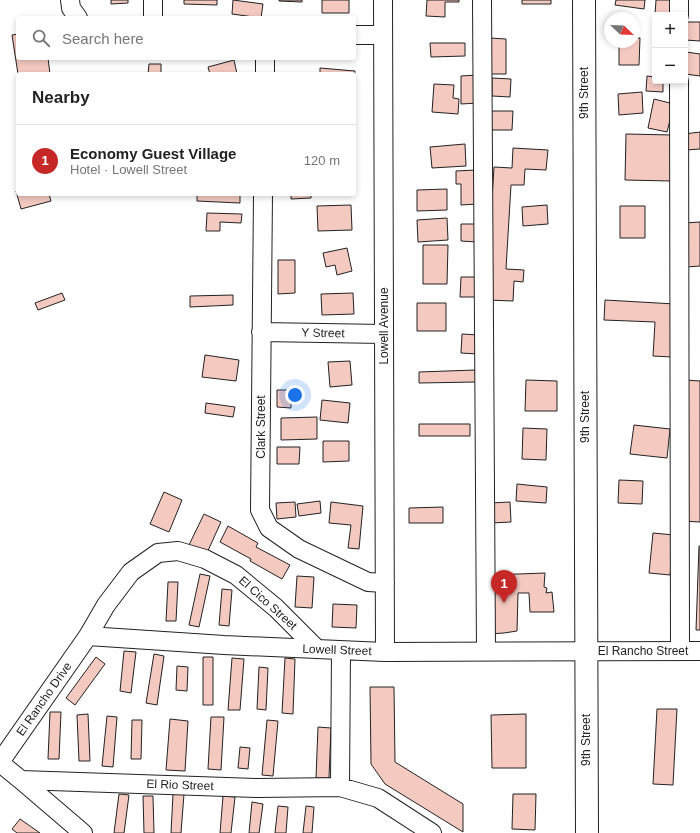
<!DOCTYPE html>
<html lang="en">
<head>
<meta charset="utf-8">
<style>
	body { margin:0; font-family:Helvetica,sans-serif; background:#f6f6f6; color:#222 }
	.controls { position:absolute; right:12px; top:12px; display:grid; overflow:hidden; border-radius:4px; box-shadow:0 2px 6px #0003 }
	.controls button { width:36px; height:36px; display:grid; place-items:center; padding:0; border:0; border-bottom:1px solid #e0e0e0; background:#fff; color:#222; font:20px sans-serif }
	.compass { position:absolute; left:604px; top:12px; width:36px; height:36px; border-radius:50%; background:#fff; box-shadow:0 2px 6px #0003; rotate:113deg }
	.you { position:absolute; left:295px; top:395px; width:14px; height:14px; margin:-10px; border:3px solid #fff; border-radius:50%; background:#1a73e8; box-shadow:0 0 0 6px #1a73e833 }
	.badge { display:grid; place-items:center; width:26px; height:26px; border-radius:50%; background:#c62828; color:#fff; font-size:13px; font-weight:700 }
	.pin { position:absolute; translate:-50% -33px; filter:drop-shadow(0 1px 2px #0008) }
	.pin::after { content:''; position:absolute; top:21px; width:14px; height:12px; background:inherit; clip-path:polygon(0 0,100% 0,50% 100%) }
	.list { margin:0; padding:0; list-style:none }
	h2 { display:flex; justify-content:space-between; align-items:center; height:52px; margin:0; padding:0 16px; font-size:17px }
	h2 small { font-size:13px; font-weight:400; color:#767676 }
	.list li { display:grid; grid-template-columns:26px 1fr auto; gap:12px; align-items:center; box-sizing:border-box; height:72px; padding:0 16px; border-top:1px solid #e0e0e0 }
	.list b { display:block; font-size:15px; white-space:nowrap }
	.list p { margin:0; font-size:13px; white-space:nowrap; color:#767676 }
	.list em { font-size:13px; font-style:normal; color:#767676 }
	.icon { flex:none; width:22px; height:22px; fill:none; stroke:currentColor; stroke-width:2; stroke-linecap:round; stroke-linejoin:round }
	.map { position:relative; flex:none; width:700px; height:833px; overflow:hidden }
	.search { position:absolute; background:#fff; box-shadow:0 2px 6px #0003; left:16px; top:16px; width:340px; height:44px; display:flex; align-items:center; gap:10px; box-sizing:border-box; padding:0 14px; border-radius:4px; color:#767676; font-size:15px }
	.panel { position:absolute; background:#fff; box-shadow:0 2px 6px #0003; left:16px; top:72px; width:340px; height:124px; border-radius:4px }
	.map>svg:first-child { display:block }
</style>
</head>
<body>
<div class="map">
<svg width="700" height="833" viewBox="0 0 700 833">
	<rect width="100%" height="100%" fill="#fff"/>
	<!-- building -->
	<path fill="#f3c9c0" stroke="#222" d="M 111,0 L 128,0 L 128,3 L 111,4 Z
		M 184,0 L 217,0 L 217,5 L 184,4 Z
		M 233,0 L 263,4 L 261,18 L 232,14 Z
		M 279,0 L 302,0 L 302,2 L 279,1 Z
		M 322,0 L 349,0 L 349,13 L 322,13 Z
		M 427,0 L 459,0 L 459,2 L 445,2 L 445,17 L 426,16 Z
		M 522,0 L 551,0 L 551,4 L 522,4 Z
		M 616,0 L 645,0 L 644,9 L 615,5 Z
		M 656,0 L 672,0 L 672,15 L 655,15 Z
		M 685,22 L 700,22 L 700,41 L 685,40 Z
		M 18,34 L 18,58 L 48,58 L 50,74 L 18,74 L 12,35 Z
		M 490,38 L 506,39 L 506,74 L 490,74 Z
		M 634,38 L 640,38 L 639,65 L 619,65 L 619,42 L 634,42 Z
		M 430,43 L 465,43 L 465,56 L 431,57 Z
		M 686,52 L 700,54 L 700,76 L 685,74 Z
		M 234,60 L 237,74 L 210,74 L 208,67 Z
		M 149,64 L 161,64 L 161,74 L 148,74 Z
		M 320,68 L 355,71 L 354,81 L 354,74 L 320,74 Z
		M 655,72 L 655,81 L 670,81 L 670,83 L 663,83 L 663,92 L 646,91 L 647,76 L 655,77 Z
		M 477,75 L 478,103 L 461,104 L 461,76 Z
		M 492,78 L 511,79 L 510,97 L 492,96 Z
		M 434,84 L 454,85 L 453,98 L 459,99 L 458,114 L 432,112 Z
		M 642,92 L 643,113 L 619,115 L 618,94 Z
		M 654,99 L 674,104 L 667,132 L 648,128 Z
		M 490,111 L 513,111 L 512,130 L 490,130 Z
		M 700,132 L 700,149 L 686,150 L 684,134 Z
		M 626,134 L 673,135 L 671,181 L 625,180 Z
		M 465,144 L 466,166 L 432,168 L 430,147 Z
		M 513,148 L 548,150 L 546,170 L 525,169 L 524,185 L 511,185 L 506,269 L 524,270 L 523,282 L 514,281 L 513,301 L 486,300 L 494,167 L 512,168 Z
		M 476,170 L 477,204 L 461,205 L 461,184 L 456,184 L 456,171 Z
		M 447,189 L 447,210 L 417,211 L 417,190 Z
		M 18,190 L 18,194 L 49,194 L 51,201 L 21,209 L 16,191 Z
		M 197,194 L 240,194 L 240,203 L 197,201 Z
		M 291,194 L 311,194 L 311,198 L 291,199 Z
		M 351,205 L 352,230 L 318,231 L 317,206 Z
		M 547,205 L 548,224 L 523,226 L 522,207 Z
		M 620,206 L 645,206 L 645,238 L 620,238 Z
		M 207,213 L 242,214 L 241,223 L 220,222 L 220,231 L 206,231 Z
		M 447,218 L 448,240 L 418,242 L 417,220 Z
		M 700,222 L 700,266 L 686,267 L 684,223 Z
		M 461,224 L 478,224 L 477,242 L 461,241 Z
		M 423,245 L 448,245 L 447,284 L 423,284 Z
		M 347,248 L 352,271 L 337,275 L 335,265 L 326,267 L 323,253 Z
		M 278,260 L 295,260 L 295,293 L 278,294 Z
		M 461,277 L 477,277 L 477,297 L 460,297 Z
		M 62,293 L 65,300 L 38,310 L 35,303 Z
		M 353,293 L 354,314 L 322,315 L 321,294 Z
		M 233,295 L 233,305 L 190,307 L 190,296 Z
		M 605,300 L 675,304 L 672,357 L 653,356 L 655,322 L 604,320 Z
		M 417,303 L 446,303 L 446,331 L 417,331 Z
		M 462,334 L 479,335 L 478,354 L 461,353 Z
		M 205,355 L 239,360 L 236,381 L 202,377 Z
		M 350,361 L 352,385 L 330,387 L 328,362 Z
		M 475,370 L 476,382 L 419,383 L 419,372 Z
		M 526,380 L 557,381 L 557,411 L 525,411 Z
		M 686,380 L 700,381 L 700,522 L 682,521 Z
		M 277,390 L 291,390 L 291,408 L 277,407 Z
		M 322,400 L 350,403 L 348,423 L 320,420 Z
		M 206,403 L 235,407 L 233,417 L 205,413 Z
		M 317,417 L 317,439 L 281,440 L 281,418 Z
		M 419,424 L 470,424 L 470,436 L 419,436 Z
		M 634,425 L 670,429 L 667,458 L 630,454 Z
		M 523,428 L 547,429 L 546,460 L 522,459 Z
		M 323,441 L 349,441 L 349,461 L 323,462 Z
		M 277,447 L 300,447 L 299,464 L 277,464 Z
		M 619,480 L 643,481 L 642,504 L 618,503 Z
		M 517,484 L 547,487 L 546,503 L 516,501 Z
		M 164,492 L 182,500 L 169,532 L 150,524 Z
		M 320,501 L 321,513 L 299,516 L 297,504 Z
		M 295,502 L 296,517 L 277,519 L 276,503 Z
		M 331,502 L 363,506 L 359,549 L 348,548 L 351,525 L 329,523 Z
		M 510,502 L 511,522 L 491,523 L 490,503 Z
		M 443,507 L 443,523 L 409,523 L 409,508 Z
		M 204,514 L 221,522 L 206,555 L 188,547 Z
		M 228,526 L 258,543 L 256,547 L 290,565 L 282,579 L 250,561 L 251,559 L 220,542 Z
		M 653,533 L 674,535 L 670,575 L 649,573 Z
		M 699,546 L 700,546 L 700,630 L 696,630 Z
		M 545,573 L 544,587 L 547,588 L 546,593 L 552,592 L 554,612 L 530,612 L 529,593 L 518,593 L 517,631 L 504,633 L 489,634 L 491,575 Z
		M 200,574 L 210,576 L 199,627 L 189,625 Z
		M 297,576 L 314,577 L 312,608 L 295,607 Z
		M 168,582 L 178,582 L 176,621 L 166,621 Z
		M 222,589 L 232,590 L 229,626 L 219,625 Z
		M 333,604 L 357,605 L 356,628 L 332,627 Z
		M 124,651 L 136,652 L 131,693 L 120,691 Z
		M 154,654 L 164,656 L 157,705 L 146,703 Z
		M 96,657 L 105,664 L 75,705 L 66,698 Z
		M 203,657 L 213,657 L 213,705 L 203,705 Z
		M 232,658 L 244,659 L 240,710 L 228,710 Z
		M 285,658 L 295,659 L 293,714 L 282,713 Z
		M 177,666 L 188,667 L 187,691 L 176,690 Z
		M 259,667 L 268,668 L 266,710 L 257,709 Z
		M 370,687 L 394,687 L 395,762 L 463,804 L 463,832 L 385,784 L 371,764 Z
		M 657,709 L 677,709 L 673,785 L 653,784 Z
		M 50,712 L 61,712 L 59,759 L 48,759 Z
		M 88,714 L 90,761 L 79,761 L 77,715 Z
		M 526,714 L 526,768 L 492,768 L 491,715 Z
		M 107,716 L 117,717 L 113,767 L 102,766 Z
		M 211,717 L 224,717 L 221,770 L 208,769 Z
		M 170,719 L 188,721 L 185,771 L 166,770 Z
		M 132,720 L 142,720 L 141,759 L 131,759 Z
		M 267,720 L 278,721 L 273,776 L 262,775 Z
		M 318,727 L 331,728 L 329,778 L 316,778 Z
		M 240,747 L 250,748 L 248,769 L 238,768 Z
		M 119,794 L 129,795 L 124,833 L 114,833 Z
		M 173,794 L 184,794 L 181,833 L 171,833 Z
		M 513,794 L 536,794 L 535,830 L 512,829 Z
		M 143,796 L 153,796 L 154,833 L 144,833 Z
		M 223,796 L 235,797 L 231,833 L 220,833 Z
		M 252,802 L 263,804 L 259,833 L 249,833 Z
		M 278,806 L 288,807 L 286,833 L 275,833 Z
		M 306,806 L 314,807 L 312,833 L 303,833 Z
		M 20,819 L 40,833 L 17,833 L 12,829 Z"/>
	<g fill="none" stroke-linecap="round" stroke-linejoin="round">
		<defs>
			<path id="minor" d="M 70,0 L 71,8 L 78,18
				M 153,0 L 153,18
				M 383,0 L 385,652
				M 482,0 L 486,651
				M 679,0 L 679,15
				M 354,35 L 383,35
				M 265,74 L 265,58
				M 679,81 L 680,651
				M 263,194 L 260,510 L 269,528 L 299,549 L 368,582 L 385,583
				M 261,332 L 384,334
				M 88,636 L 224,645 L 385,652 L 700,651
				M 0,762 L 88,636 L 106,605 L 131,572 L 158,553 L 178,551 L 205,559 L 236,575 L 276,608 L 317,649
				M 0,763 L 21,780 L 83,833
				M 21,780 L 257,788 L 340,787 L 378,798 L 432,833
				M 340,787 L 341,651"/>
			<path id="major" d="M 584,0 L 587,833"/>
		</defs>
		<!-- minor casing -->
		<use href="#minor" stroke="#222" stroke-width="20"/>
		<!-- major casing -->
		<use href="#major" stroke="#222" stroke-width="24"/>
		<!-- minor -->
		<use href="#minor" stroke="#fff" stroke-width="18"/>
		<!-- major -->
		<use href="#major" stroke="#fff" stroke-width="22"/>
	</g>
	<g text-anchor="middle" stroke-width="3" stroke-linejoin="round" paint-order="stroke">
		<!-- street labels -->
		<g font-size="12" fill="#222" stroke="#fff">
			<text transform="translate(584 93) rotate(-90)" y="4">9th Street</text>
			<text transform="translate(384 326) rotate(-90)" y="4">Lowell Avenue</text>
			<text transform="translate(323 333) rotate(1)" y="4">Y Street</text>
			<text transform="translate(585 417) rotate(-90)" y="4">9th Street</text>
			<text transform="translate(261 427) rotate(-90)" y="4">Clark Street</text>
			<text transform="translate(268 603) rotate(42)" y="4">El Cico Street</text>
			<text transform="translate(337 650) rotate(2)" y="4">Lowell Street</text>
			<text x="643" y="655">El Rancho Street</text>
			<text transform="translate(44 699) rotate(-55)" y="4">El Rancho Drive</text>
			<text transform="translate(586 740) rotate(-90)" y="4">9th Street</text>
			<text transform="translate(180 785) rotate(2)" y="4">El Rio Street</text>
		</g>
	</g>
</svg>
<div class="controls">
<button>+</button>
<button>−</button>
</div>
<svg class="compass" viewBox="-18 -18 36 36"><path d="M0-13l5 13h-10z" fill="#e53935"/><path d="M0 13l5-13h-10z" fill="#767676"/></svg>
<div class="you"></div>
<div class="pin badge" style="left:504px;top:603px">1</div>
<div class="search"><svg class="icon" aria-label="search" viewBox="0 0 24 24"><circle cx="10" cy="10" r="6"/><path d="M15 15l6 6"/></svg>Search here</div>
<section class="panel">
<h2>Nearby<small></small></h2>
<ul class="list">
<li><span class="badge">1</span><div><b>Economy Guest Village</b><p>Hotel · Lowell Street</p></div><em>120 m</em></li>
</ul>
</section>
</div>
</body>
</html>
